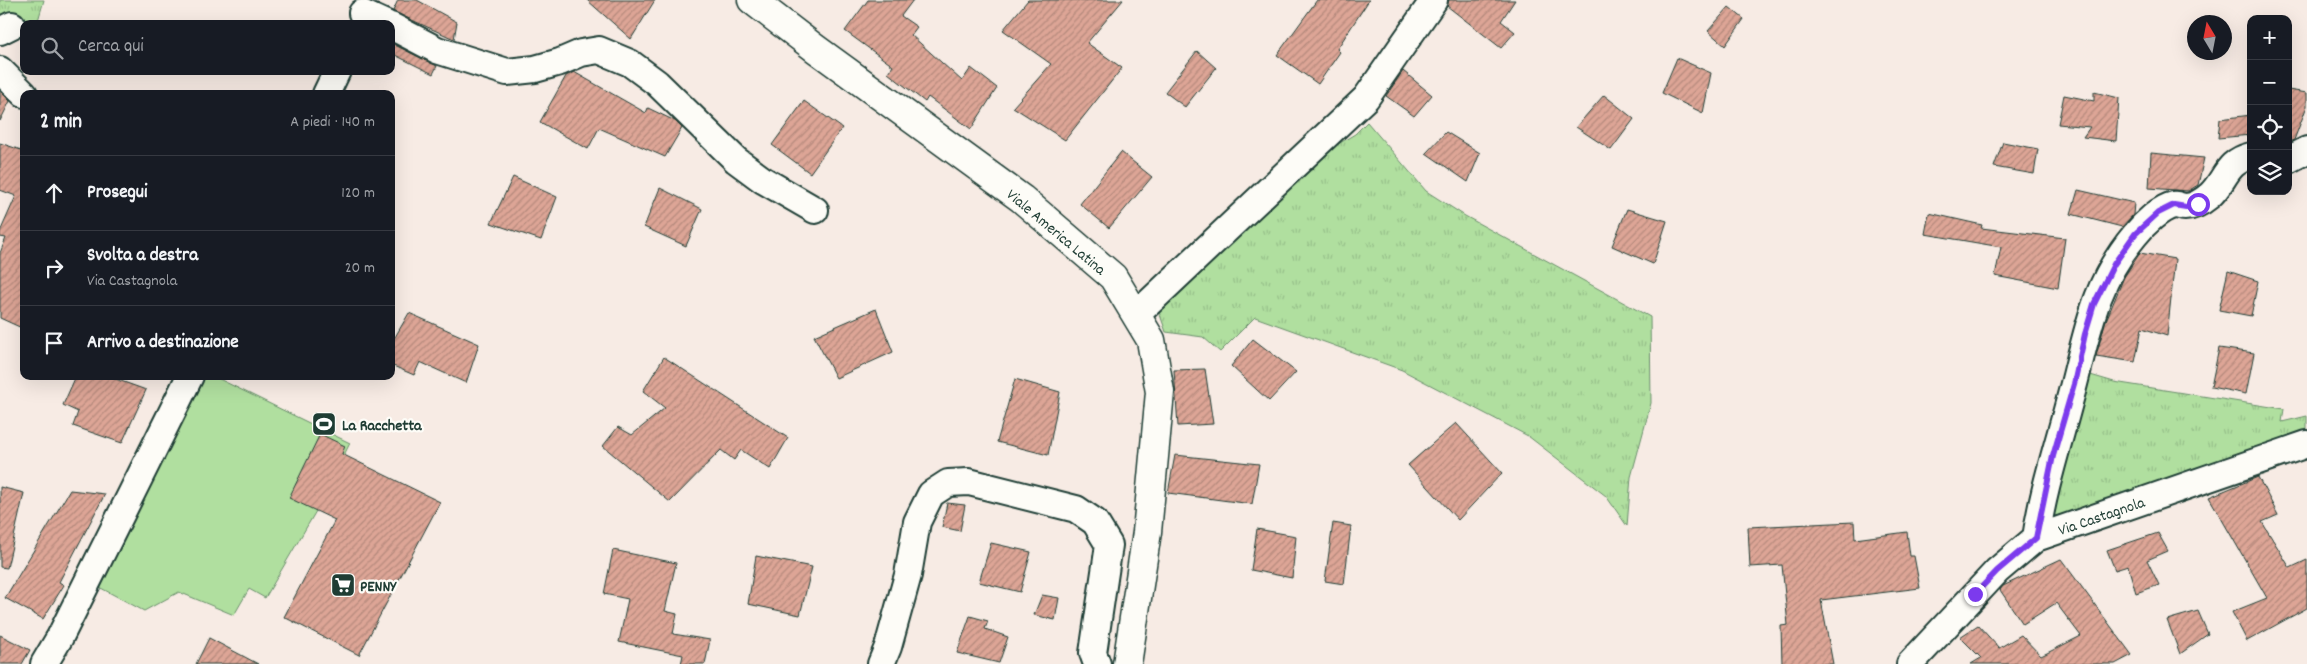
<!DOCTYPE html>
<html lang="it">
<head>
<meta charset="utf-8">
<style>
	body { margin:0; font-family:Dekko,sans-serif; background:#242831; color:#f1f3f6 }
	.controls { position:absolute; right:15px; top:15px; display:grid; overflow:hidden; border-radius:10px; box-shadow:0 5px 20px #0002 }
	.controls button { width:45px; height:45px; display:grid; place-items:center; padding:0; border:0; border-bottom:1px solid #363941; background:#171b24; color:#f1f3f6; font:25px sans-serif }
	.compass { position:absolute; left:2187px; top:15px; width:45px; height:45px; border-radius:50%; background:#171b24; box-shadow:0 5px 20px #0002; rotate:350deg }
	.stop { position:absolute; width:15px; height:15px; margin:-11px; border:4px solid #7c3aed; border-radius:50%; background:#fff }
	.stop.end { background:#7c3aed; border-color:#fff; box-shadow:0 1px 5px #0008 }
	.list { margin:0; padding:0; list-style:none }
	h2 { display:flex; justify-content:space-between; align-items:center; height:65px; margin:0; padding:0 20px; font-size:21px }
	h2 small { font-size:16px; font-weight:400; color:#9ea1a6 }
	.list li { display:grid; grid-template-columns:32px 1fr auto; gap:15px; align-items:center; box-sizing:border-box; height:75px; padding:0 20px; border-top:1px solid #363941 }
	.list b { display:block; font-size:19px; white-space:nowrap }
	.list p { margin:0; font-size:16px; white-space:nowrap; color:#9ea1a6 }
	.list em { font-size:16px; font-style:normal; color:#9ea1a6 }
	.icon { flex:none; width:28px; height:28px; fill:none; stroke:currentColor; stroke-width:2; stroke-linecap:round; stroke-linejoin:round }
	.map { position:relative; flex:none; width:2307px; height:664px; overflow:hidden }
	.search { position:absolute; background:#171b24; box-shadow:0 5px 20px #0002; left:20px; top:20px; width:375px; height:55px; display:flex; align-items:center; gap:12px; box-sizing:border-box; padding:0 18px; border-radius:10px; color:#9ea1a6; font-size:19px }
	.panel { position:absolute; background:#171b24; box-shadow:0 5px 20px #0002; left:20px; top:90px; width:375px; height:290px; border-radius:10px }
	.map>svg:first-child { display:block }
</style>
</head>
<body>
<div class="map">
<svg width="2307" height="664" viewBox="0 0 2307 664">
	<defs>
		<pattern id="grass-tufts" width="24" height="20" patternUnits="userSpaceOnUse" patternTransform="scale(1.25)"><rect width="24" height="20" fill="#b0df9f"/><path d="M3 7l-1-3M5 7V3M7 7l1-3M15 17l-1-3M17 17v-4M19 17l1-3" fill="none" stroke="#97c08a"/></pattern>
		<pattern id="building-hatch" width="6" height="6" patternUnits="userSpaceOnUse" patternTransform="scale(1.25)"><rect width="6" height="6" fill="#dda596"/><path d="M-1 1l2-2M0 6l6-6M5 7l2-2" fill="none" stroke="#b3887b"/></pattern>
	</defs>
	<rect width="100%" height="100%" fill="#f7ebe4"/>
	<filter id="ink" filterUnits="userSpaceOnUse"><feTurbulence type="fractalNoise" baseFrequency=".02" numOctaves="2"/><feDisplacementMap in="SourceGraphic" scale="10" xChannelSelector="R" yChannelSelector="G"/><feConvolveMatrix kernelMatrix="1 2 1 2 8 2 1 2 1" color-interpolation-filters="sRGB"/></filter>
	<g filter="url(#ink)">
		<!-- grass -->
		<path fill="url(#grass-tufts)" stroke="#688e6a" d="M 0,0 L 44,0 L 37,24 L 24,24 L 0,18 Z
			M 1367,122 L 1426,191 L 1465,216 L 1650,317 L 1651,403 L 1631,477 L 1627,526 L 1606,496 L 1528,436 L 1402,370 L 1255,317 L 1220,352 L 1203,337 L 1166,332 L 1158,309 L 1328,150 L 1355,134 Z
			M 2087,374 L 2114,382 L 2284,409 L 2282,422 L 2307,416 L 2307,440 L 2052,527 L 2052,483 Z"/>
		<!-- park -->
		<path fill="#b0df9f" stroke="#688e6a" d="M 201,376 L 213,376 L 350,443 L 316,511 L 265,598 L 249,589 L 234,615 L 179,592 L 144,611 L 99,587 Z"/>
		<!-- building -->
		<path fill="url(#building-hatch)" stroke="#1f3d34" d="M 398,0 L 417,0 L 457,22 L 454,39 L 394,12 L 393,11 Z
			M 587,0 L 655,0 L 631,39 Z
			M 868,0 L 913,0 L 901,16 L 917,27 L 911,35 L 962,81 L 971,68 L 997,88 L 971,129 L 928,97 L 925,102 L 888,73 L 893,66 L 845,31 Z
			M 1028,0 L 1123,0 L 1087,43 L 1122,68 L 1065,140 L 1013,107 L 1051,64 L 1003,30 Z
			M 1317,0 L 1369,0 L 1337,49 L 1340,52 L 1318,84 L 1277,55 Z
			M 1449,0 L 1515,0 L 1501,21 L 1515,32 L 1501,48 L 1447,6 Z
			M 1729,7 L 1744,19 L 1725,46 L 1708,31 Z
			M 391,43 L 437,66 L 433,74 L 391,53 Z
			M 1197,51 L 1216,68 L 1185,107 L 1165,92 Z
			M 1677,58 L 1711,73 L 1703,113 L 1662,93 Z
			M 1403,71 L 1432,95 L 1414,116 L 1386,96 Z
			M 574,72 L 646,113 L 648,108 L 675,121 L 682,128 L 665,157 L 599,128 L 588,149 L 540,122 L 566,76 Z
			M 2288,90 L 2307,93 L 2307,106 L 2294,140 L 2288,143 Z
			M 0,91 L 10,101 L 0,121 Z
			M 2094,92 L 2119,98 L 2116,141 L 2083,137 L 2090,127 L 2058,124 L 2064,95 L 2094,101 Z
			M 1604,95 L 1634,119 L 1611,150 L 1576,127 Z
			M 804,101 L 842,128 L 810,173 L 772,145 Z
			M 2251,115 L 2251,135 L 2218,138 L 2220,119 Z
			M 1446,132 L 1480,153 L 1468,182 L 1426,153 Z
			M 2003,142 L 2038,149 L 2034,174 L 1994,167 Z
			M 0,143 L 24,151 L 24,329 L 0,318 L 0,253 L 6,238 L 0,237 L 0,232 L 16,196 L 0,190 Z
			M 1121,152 L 1152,177 L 1109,228 L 1080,204 Z
			M 2151,153 L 2204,158 L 2198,185 L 2188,191 L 2149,188 Z
			M 513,177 L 557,197 L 541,240 L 491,223 Z
			M 660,188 L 702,209 L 686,246 L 644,227 Z
			M 2078,190 L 2134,203 L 2133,215 L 2122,227 L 2071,214 Z
			M 1627,209 L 1667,221 L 1653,264 L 1612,246 Z
			M 1929,213 L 1982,225 L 1981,228 L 2065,238 L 2058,288 L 1995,276 L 2001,247 L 1925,234 Z
			M 2140,253 L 2175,259 L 2167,336 L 2142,328 L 2135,362 L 2096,356 L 2105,323 L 2124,277 Z
			M 2228,271 L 2258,281 L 2251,316 L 2219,310 Z
			M 876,309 L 893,352 L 836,378 L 814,336 Z
			M 409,313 L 479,344 L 466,383 L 420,362 L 414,375 L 391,365 L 391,344 Z
			M 1253,339 L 1296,372 L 1269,401 L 1231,366 Z
			M 2219,348 L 2254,353 L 2246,394 L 2211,387 Z
			M 664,357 L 788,438 L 770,469 L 741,450 L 734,460 L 721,450 L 670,502 L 603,446 L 618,427 L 632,435 L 665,408 L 643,391 Z
			M 1205,369 L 1213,424 L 1178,426 L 1174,370 Z
			M 76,376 L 107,376 L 146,390 L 122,443 L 73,426 L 78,412 L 63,405 Z
			M 1015,379 L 1060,392 L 1048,455 L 997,442 Z
			M 1456,423 L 1502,473 L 1458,520 L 1408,465 Z
			M 320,434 L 345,446 L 342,454 L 440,502 L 359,655 L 284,617 L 335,520 L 289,498 Z
			M 1175,455 L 1259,464 L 1252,504 L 1168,493 Z
			M 2258,477 L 2278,515 L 2262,522 L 2290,568 L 2307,560 L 2307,608 L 2247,641 L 2232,612 L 2267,598 L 2209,497 Z
			M 0,487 L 24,493 L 7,568 L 0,567 Z
			M 70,490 L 105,494 L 59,582 L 64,585 L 43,619 L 5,598 Z
			M 947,503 L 965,505 L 960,531 L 942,527 Z
			M 1854,522 L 1855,539 L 1907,532 L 1910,556 L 1914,556 L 1920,588 L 1821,600 L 1833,664 L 1782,664 L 1781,626 L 1788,625 L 1782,565 L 1750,567 L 1748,527 Z
			M 1333,523 L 1351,526 L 1344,584 L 1325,581 Z
			M 1257,529 L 1296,536 L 1292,578 L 1251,570 Z
			M 2158,533 L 2168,551 L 2147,560 L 2159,585 L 2136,593 L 2128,566 L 2115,570 L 2107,550 Z
			M 991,543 L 1031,552 L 1020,592 L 979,582 Z
			M 613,550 L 676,563 L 665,611 L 677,614 L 673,634 L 710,640 L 705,664 L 681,664 L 683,655 L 619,642 L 628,599 L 604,594 Z
			M 756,556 L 812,567 L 800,615 L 748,604 Z
			M 2061,559 L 2132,655 L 2115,664 L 1971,664 L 1981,658 L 1960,637 L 1978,625 L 1999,648 L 2021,635 L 2041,656 L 2081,636 L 2056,603 L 2023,624 L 2000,590 L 2003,586 Z
			M 1042,595 L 1059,598 L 1055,620 L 1034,615 Z
			M 2198,611 L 2208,634 L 2180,654 L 2167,620 Z
			M 970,616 L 988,621 L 985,629 L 1008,637 L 999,663 L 957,653 Z
			M 0,635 L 30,650 L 22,664 L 0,664 Z
			M 209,638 L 258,664 L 196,664 Z"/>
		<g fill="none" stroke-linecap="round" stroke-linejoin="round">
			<defs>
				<path id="street" d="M 362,13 L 386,24
					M 391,26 L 437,50 L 507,72 L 535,69 L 560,62 L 581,53 L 599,50 L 630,63 L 657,83 L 736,160 L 763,180 L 815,210
					M 0,31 L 12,25
					M 0,70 L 24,94
					M 326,94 L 337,71
					M 2288,160 L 2307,150
					M 1136,315 L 1366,98 L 1434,0
					M 2036,538 C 2043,490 2058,445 2070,399 C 2087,337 2092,286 2135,235 C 2144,224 2160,208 2174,205 C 2177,204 2181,207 2185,207 C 2193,207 2203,201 2209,196 C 2226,181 2225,162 2251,156
					M 44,664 L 60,637 L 190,376
					M 881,664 L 888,647 L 908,575 L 917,522 L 931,494 L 948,483 L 969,482 L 1076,509 L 1095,522 L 1109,545 L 1093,653 L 1097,664
					M 1910,664 L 1997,571 L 2036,538 L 2307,444"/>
				<path id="secondary" d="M 752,0 L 816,49 L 1022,199 L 1113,277 L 1151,340 L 1160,392 L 1147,532 L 1127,664"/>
			</defs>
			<!-- street casing -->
			<use href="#street" stroke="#1f3d34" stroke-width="30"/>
			<!-- secondary casing -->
			<use href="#secondary" stroke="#1f3d34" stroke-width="31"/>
			<!-- street -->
			<use href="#street" stroke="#fdfcf7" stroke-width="26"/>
			<!-- secondary -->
			<use href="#secondary" stroke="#fdfcf7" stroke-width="28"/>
		</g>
	</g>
	<g fill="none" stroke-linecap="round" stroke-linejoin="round" filter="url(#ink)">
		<!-- route -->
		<path stroke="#7c3aed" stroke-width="6" d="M 1975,594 L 1997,571 L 2036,538 L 2053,456 L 2074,384 L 2085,334 L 2094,304 L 2114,264 L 2135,234 L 2158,213 L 2174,205 L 2186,207 L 2198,204"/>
	</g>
	<!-- icons -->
	<defs>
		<symbol id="stadium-square" viewBox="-11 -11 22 22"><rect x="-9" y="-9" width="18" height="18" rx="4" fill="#1f3d34" stroke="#fdfcf7"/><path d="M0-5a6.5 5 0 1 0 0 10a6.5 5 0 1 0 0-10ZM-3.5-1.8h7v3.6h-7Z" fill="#fff"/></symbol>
		<symbol id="supermarket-square" viewBox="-11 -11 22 22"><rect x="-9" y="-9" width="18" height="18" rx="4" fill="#1f3d34" stroke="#fdfcf7"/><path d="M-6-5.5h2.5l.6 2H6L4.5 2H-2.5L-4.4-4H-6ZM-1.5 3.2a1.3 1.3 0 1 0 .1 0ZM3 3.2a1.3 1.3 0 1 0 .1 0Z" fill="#fff"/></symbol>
	</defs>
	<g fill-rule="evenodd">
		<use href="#stadium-square" x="310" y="410" width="28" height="28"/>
		<use href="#supermarket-square" x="329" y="571" width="28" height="28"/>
	</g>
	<g text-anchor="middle" stroke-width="4.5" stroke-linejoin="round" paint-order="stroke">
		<!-- street labels -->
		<g font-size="16" fill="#1f3d34" stroke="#fdfcf7">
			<text transform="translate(1057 231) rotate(40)" y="6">Viale America Latina</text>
			<text transform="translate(2101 515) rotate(-19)" y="6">Via Castagnola</text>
		</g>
		<!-- poi labels -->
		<g font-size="16" font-weight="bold" fill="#1f3d34" stroke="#fdfcf7" text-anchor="start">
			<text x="342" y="430">La Racchetta</text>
			<text x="360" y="591">PENNY</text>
		</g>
	</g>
</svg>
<div class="controls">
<button>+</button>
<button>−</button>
<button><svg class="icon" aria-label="locate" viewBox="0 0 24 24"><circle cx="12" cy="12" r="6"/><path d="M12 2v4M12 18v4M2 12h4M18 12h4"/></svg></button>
<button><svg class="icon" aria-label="layers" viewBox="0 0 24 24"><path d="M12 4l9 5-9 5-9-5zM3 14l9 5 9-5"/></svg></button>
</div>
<svg class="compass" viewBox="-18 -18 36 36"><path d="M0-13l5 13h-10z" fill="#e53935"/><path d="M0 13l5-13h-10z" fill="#9ea1a6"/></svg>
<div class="stop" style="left:2198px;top:204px"></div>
<div class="stop end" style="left:1975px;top:594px"></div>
<div class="search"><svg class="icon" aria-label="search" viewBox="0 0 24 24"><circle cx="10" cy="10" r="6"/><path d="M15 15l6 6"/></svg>Cerca qui</div>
<section class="panel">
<h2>2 min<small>A piedi · 140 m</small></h2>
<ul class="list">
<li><svg class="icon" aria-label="ahead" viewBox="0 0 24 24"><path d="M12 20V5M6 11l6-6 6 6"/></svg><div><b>Prosegui</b></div><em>120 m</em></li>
<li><svg class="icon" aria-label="right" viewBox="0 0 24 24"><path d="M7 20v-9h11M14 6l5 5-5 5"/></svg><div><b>Svolta a destra</b><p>Via Castagnola</p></div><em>20 m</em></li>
<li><svg class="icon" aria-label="arrive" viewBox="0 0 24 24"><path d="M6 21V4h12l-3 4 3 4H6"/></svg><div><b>Arrivo a destinazione</b></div></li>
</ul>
</section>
</div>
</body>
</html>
